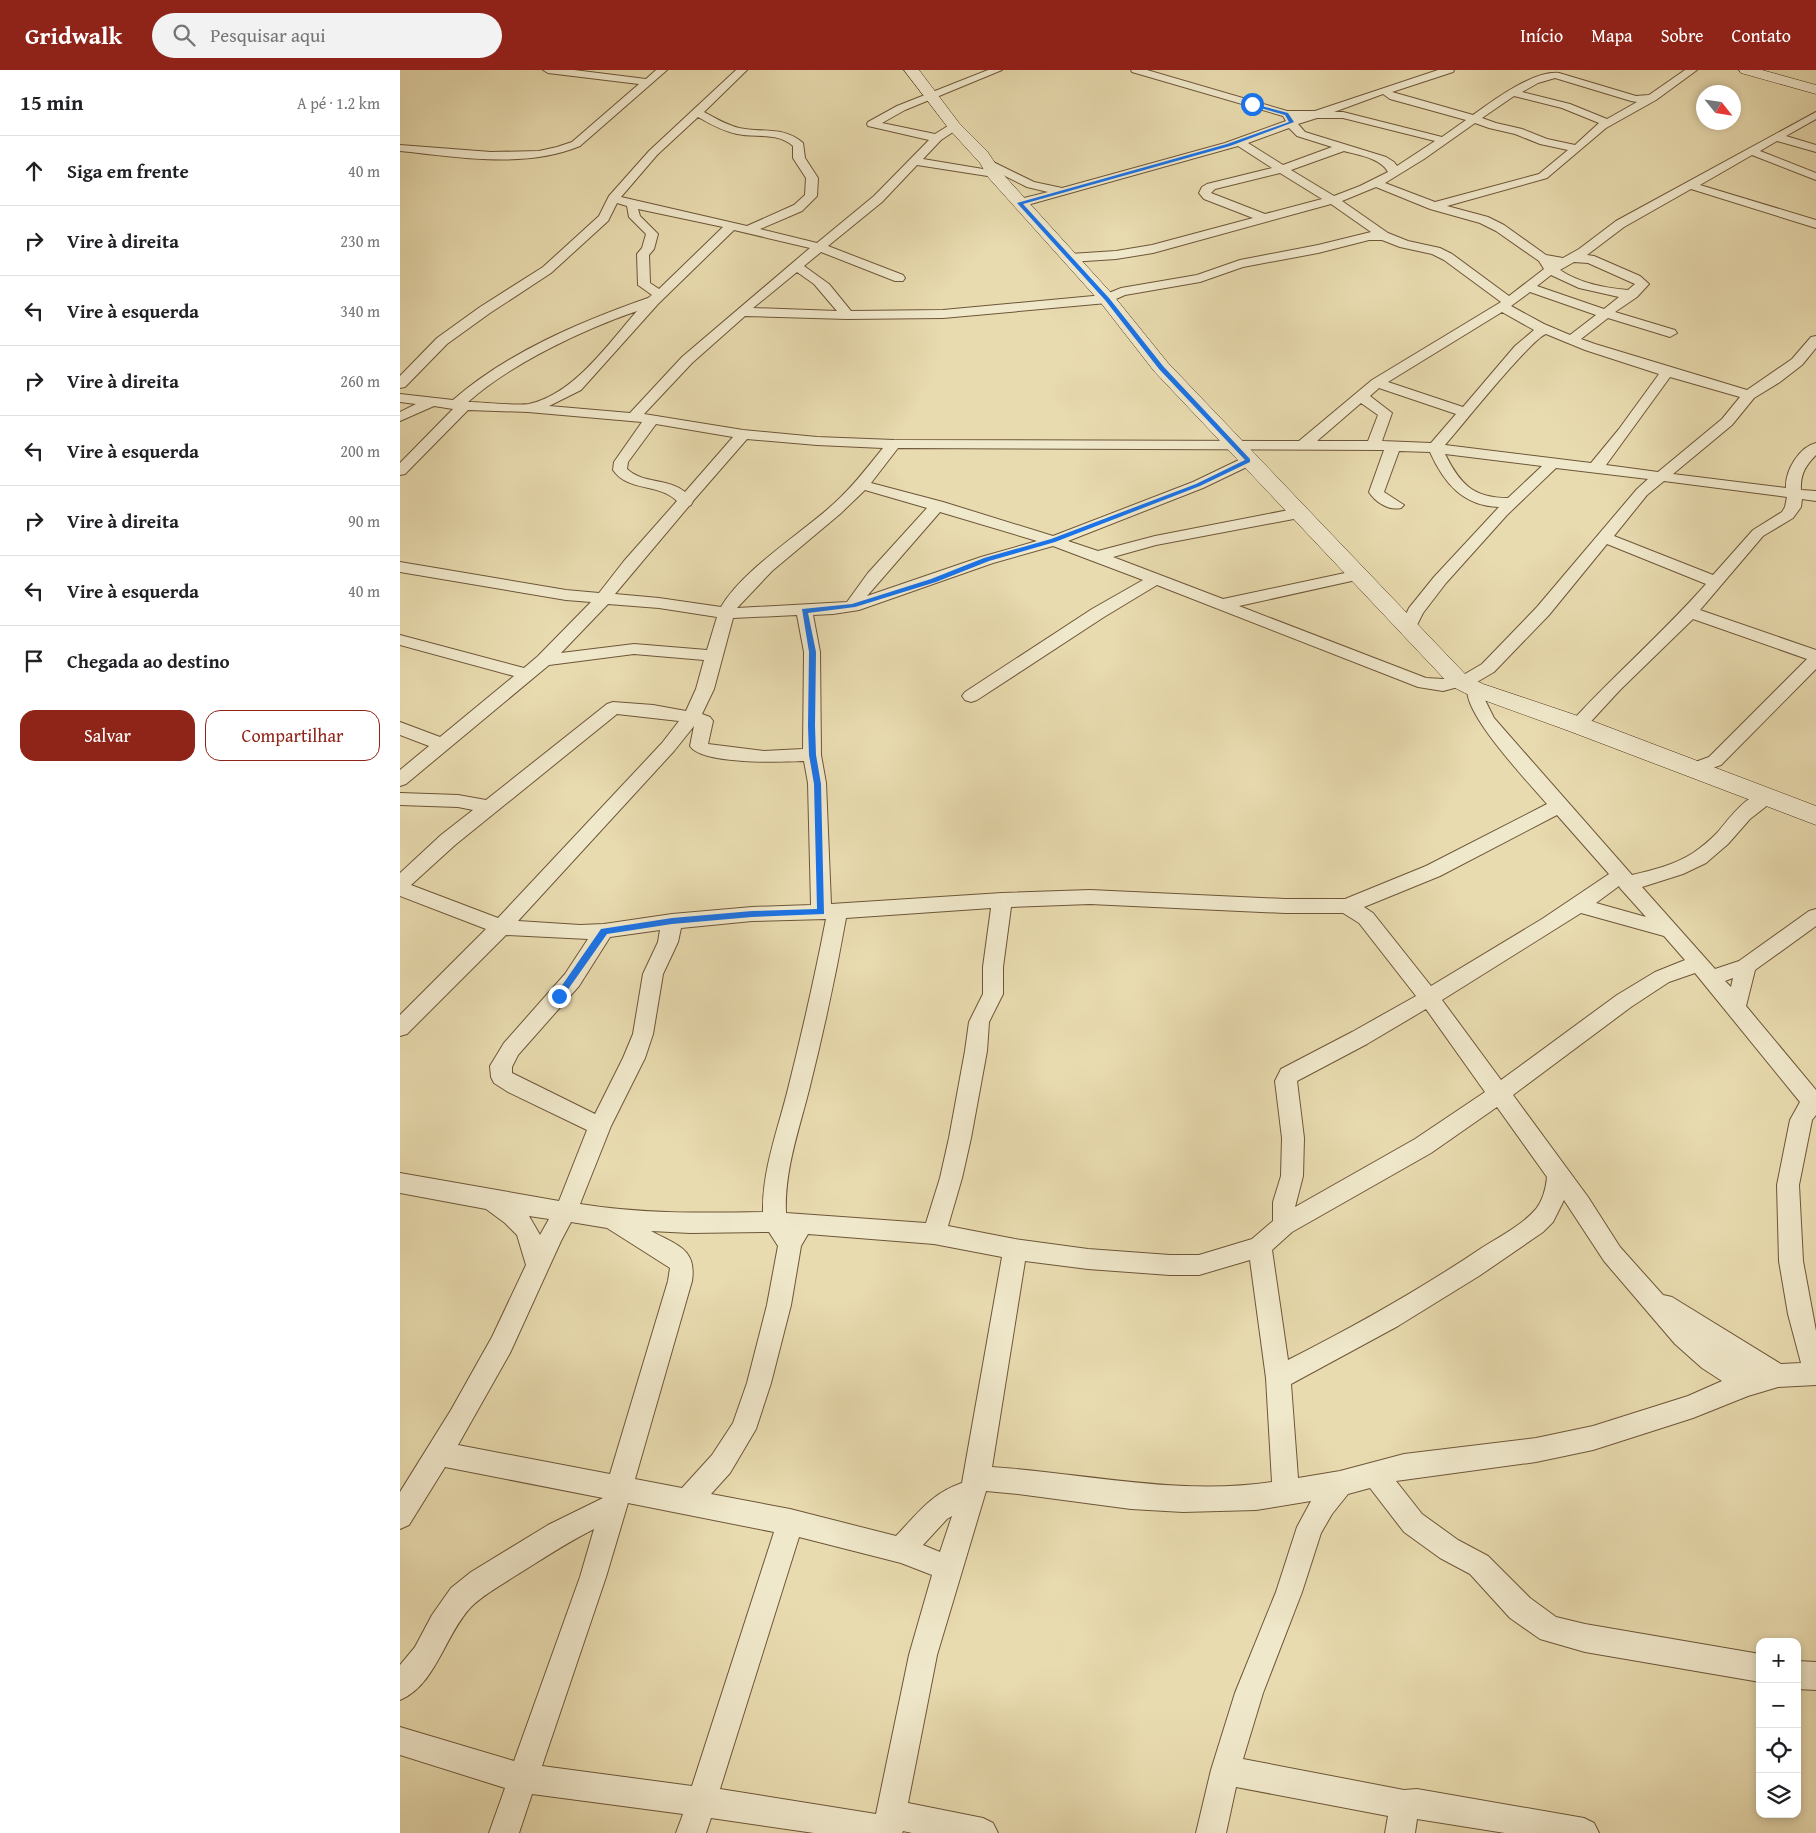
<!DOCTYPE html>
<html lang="pt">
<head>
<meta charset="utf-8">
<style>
	body { margin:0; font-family:"Gentium Book Plus",serif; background:#f2f2f2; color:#202124 }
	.controls { position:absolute; right:15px; bottom:15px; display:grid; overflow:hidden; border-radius:10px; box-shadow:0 2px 8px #0003 }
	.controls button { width:45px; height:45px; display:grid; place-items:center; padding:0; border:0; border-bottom:1px solid #e0e0e0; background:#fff; color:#202124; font:25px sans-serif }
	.compass { position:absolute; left:1296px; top:15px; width:45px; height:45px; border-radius:50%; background:#fff; box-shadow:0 2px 8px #0003; rotate:120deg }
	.stop { position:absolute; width:15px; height:15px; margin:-11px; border:4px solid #1a73e8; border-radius:50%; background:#fff }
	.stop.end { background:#1a73e8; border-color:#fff; box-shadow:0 1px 5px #0008 }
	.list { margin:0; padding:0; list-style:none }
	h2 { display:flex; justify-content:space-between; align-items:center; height:65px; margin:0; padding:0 20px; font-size:21px }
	h2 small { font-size:16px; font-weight:400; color:#757577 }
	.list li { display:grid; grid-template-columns:32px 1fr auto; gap:15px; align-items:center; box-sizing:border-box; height:70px; padding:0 20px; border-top:1px solid #e0e0e0 }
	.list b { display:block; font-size:19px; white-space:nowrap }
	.list em { font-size:16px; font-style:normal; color:#757577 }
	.actions { display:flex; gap:10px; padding:15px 20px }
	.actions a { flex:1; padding:11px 0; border:1px solid #8f2418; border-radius:15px; text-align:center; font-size:18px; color:#8f2418 }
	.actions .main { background:#8f2418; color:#fff }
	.icon { flex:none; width:28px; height:28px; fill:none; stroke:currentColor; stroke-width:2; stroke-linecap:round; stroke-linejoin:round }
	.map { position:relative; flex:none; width:1416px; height:1763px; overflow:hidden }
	header { display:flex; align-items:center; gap:30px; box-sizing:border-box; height:70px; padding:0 25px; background:#8f2418; color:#fff }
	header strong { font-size:24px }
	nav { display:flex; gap:28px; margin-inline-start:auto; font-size:18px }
	.search { width:350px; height:45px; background:#f2f2f2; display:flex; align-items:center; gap:12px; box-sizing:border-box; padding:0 18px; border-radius:28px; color:#757577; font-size:19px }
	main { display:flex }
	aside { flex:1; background:#fff }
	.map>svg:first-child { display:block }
</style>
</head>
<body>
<header>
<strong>Gridwalk</strong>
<div class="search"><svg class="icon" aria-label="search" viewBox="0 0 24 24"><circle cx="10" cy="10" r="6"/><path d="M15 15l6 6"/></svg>Pesquisar aqui</div>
<nav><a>Início</a><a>Mapa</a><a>Sobre</a><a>Contato</a></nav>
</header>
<main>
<aside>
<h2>15 min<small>A pé · 1.2 km</small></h2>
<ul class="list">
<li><svg class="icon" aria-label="ahead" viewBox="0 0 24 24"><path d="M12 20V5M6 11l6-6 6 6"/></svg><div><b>Siga em frente</b></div><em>40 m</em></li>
<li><svg class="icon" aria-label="right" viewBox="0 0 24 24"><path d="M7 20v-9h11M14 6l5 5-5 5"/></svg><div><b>Vire à direita</b></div><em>230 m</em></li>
<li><svg class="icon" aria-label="left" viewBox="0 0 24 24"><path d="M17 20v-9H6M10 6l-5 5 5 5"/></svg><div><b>Vire à esquerda</b></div><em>340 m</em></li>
<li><svg class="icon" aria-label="right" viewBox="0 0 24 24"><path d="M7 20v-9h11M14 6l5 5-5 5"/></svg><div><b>Vire à direita</b></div><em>260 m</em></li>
<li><svg class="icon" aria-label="left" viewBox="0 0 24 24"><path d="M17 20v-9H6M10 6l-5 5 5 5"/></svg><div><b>Vire à esquerda</b></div><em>200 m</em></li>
<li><svg class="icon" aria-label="right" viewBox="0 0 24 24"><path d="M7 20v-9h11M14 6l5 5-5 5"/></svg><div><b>Vire à direita</b></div><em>90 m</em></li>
<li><svg class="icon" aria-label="left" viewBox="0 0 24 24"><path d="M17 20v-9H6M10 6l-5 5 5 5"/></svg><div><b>Vire à esquerda</b></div><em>40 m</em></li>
<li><svg class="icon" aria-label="arrive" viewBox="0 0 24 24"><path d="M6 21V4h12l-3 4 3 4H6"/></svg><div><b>Chegada ao destino</b></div></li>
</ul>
<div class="actions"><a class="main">Salvar</a><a>Compartilhar</a></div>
</aside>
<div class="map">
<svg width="1416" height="1763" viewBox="0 0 1416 1763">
	<rect width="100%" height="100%" fill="#e8dbaf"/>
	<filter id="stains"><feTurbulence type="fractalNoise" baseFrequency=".004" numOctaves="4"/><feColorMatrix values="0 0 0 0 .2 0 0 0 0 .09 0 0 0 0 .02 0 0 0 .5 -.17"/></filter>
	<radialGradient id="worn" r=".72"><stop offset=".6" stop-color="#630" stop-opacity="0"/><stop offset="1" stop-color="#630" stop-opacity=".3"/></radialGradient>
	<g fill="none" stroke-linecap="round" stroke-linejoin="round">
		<defs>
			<path id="street" d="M 143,0 L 174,0 L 246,9 L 256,0 L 267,0 L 180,76 C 124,99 59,87 0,81 L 0,75 L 91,82 L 139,81 L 157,77 L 172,72 L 239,14 L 148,3 Z
				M 336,0 L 347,0 L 304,42 C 315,48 327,55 339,58 C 362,63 384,56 403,73 L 405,88 L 418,108 L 417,126 L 402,141 L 360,159 L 417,173 L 474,126 L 529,70 L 468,56 L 467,54 L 468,52 L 497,36 L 588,0 L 602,0 L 505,40 L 482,53 L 535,64 L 551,54 L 559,54 L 560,56 L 559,58 L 541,70 L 523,89 L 595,101 L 583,93 L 589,90 L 634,112 L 662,118 L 825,73 L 886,51 L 883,46 L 732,2 L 731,0 L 747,0 L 887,41 L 915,41 L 1038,0 L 1054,0 L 1053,2 L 992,22 L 1073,45 C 1092,31 1134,0 1159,3 L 1236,26 L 1249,25 L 1285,0 L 1297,0 L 1256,30 L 1206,58 L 1147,108 L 1047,136 L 1088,147 L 1104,155 L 1146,185 L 1163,188 L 1179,179 L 1216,151 L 1416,42 L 1416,49 L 1386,66 L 1416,75 L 1416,82 L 1377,71 L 1360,81 L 1416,103 L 1416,110 L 1352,85 L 1300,115 L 1416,150 L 1416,158 L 1291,119 L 1224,157 L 1187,185 L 1194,186 L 1240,206 L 1249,214 L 1237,227 L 1215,242 L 1275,260 L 1277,263 L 1270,267 L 1208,248 L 1181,269 L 1195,274 L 1347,320 L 1392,289 L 1411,267 L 1416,266 L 1416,278 L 1402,295 L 1380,312 L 1354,328 L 1332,355 L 1273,404 L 1386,418 C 1385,401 1399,377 1416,373 L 1416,385 C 1406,395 1400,404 1401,420 L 1416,421 L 1416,431 L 1402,429 L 1401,437 L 1393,448 L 1363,466 L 1300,540 L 1416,580 L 1416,599 L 1321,695 L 1293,705 L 1287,703 L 1284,699 L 1287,695 L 1309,687 L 1407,589 L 1293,549 L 1220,620 L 1184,659 L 1178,661 L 1172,659 L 1169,655 L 1172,651 C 1215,604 1264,562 1306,514 L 1207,474 L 1149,545 L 1094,602 L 1077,612 L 1043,621 L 1018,617 L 757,515 L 704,547 L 577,630 L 571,632 L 565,630 L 562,626 L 565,622 L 692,539 L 743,510 L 653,476 L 593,493 L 459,540 L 433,544 L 413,545 L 420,582 L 421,685 L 426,713 L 431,834 L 602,823 L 690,820 L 885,829 L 945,829 L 1026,796 L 1147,734 C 1132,716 1055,636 1069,615 L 1075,613 L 1081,615 L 1084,619 L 1085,630 L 1094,648 L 1232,805 C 1253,800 1274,795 1293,783 C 1302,777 1310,770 1317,763 C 1329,749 1352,716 1373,723 L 1376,727 L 1373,731 L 1350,749 L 1328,774 L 1306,793 L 1283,804 L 1242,817 L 1315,899 L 1339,891 L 1409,841 L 1416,839 L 1416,856 L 1355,900 L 1346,936 L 1416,1020 L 1416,1045 L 1412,1050 L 1399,1115 L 1403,1191 L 1416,1261 L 1416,1315 L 1378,1317 L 1348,1326 L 1293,1348 L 1193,1380 L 1136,1392 L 996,1411 L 1022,1444 L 1058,1470 L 1088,1486 L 1130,1528 L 1156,1547 L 1185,1554 L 1360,1584 L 1360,1612 L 1185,1582 L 1140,1569 L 1110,1548 L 1070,1504 L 1040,1488 L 1004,1462 L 970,1418 L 948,1424 L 932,1444 L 921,1463 L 902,1522 L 863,1623 L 843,1689 L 1004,1720 L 1017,1719 L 1184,1748 L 1194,1753 L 1199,1763 L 1105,1763 L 1017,1749 L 1015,1763 L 985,1763 L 988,1746 L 836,1717 L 826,1763 L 796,1763 L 811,1700 L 835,1623 L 876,1522 L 897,1457 L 911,1431 L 856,1440 L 783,1442 L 731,1439 L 618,1424 L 586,1421 L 537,1585 L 508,1733 L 583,1748 L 593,1753 L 598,1763 L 512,1763 L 503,1761 L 502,1763 L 414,1763 L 311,1748 L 306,1763 L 276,1763 L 283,1744 L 132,1724 L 119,1763 L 89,1763 L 105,1718 L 0,1685 L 0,1657 L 114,1691 L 180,1507 L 194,1459 C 166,1473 141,1490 115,1506 C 100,1516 83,1525 71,1537 C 45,1564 36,1615 0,1630 L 0,1595 L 15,1577 L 32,1545 L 51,1518 L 71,1502 L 148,1455 L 203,1428 L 45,1397 L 9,1455 L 0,1459 L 0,1422 L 51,1340 L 92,1267 L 126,1195 L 117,1165 L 105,1153 L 86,1139 L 0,1123 L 0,1103 L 159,1131 L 187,1060 L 108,1022 L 94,1013 L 91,1007 L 90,996 L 104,973 L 165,904 L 188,869 L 106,865 L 7,964 L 0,966 L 0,945 L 86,859 L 0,826 L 0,803 L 41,765 L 73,740 L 58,737 L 0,735 L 0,723 L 58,725 L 86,730 L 207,634 L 213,632 L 253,635 L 286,641 L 296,619 L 304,590 L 234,584 L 149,595 L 6,714 L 0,716 L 0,700 L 29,676 L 0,665 L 0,652 L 40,667 L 114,606 L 0,575 L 0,565 L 124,598 L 138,586 L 191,532 L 166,530 L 0,502 L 0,492 L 166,520 L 199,523 L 224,491 L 277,431 C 259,413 228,422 213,400 L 214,392 L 242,352 L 128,342 L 68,340 L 5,404 L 0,405 L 0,393 L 53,339 L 34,336 L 0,351 L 0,342 L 16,334 L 0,332 L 0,324 L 53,330 C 108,282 180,252 248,228 L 252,225 L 238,215 L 237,184 L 242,178 L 246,164 L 229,147 L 227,136 L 217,133 L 208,151 L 151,203 L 90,243 L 47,274 L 5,317 L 0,318 L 0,306 L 37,268 L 80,237 L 143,197 L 199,146 L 209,126 L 249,81 ZM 1155,8 L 1231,31 L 1237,32 L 1207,49 L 1170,34 L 1122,22 L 1138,13 ZM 983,24 L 990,29 L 1066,50 L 1042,67 L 943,42 L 934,42 ZM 1114,26 L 1162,38 L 1199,53 L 1175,75 L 1147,69 L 1122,59 L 1096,53 L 1082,48 ZM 298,47 C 310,54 323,61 337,64 C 356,68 378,62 393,76 L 393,88 L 406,108 L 405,125 L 394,135 L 347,156 L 221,127 L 257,85 ZM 917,48 L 943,48 L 1035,71 L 997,96 L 994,92 L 986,87 L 905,62 L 898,54 ZM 1075,53 L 1089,58 L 1115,64 L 1140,74 L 1168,80 L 1139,104 L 1035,132 L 985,113 L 1024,89 ZM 889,58 L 897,66 L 932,77 L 883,95 L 848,73 ZM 838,76 L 872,98 L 807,114 L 802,117 L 799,123 L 804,129 L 853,148 L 752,175 L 716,181 L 670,184 L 664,188 L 670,192 L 716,189 L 753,183 L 931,134 L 971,162 L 918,175 L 840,190 L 797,205 L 721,218 L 704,225 L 543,240 L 451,241 L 429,214 L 404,196 L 421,182 L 495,211 L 503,211 L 505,208 L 503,205 L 428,176 L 482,132 L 517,95 L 594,107 L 598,106 L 599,103 L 627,117 L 648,122 L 616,130 L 614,133 L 620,137 ZM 944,81 C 958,85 981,88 988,102 L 960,116 L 934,126 L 891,100 ZM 880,103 L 922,129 L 865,144 L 811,123 L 815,119 ZM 976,117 L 1030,139 L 1080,153 L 1096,161 L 1139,191 L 1144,199 L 1109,226 L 1052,184 L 1040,178 L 1008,171 L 988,163 L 942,131 ZM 238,139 L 323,157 L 259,219 L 250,213 L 249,185 L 254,179 L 258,164 L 240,146 ZM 334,160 L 410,178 L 282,287 L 230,343 L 149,336 L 181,320 L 258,234 ZM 969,170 L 982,170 L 1000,177 L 1032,184 L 1044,190 L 1101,232 L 972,310 L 899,371 L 494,370 L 417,367 L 343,360 L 244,344 L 292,293 L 345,246 L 447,249 L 543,248 L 707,233 L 725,225 L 800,212 L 843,197 L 918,183 ZM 1174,192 L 1188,193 L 1235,214 L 1228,220 C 1205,218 1179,213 1160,200 ZM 397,202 L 414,214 L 437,241 L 353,238 ZM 1151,205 L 1179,218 L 1219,227 L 1204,239 L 1137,216 ZM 1130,222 L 1196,245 L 1170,265 L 1144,254 L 1111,236 ZM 237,241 C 208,274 174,324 129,334 C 117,336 82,332 68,332 C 112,293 182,260 237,241 ZM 1102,242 L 1134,260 L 1115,276 L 1063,337 L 988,312 ZM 1146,264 L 1185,280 L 1259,304 L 1219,359 L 1191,393 L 1045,375 C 1061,357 1131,269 1146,264 ZM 1270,307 L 1340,327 L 1322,349 L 1258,402 L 1206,395 ZM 979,318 L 1056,344 L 1031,373 L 982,371 L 992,343 L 970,326 ZM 961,333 L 978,345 L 968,371 L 917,371 ZM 256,354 L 333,367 L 285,422 C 268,408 243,414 227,399 L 228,392 ZM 347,369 L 417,375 L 483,378 C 466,399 450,420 429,438 C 397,466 342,501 321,537 L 259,528 L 215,524 L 289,436 L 291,435 L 293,431 ZM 498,378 L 984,380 L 969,422 C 975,432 989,441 1001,438 L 1004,435 L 984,422 L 999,381 L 1030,382 C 1044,413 1063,436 1099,437 L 1034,507 L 1009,538 L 1000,557 L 1002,561 L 1014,561 L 1023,543 L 1046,513 L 1107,445 L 1156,398 L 1248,409 L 1237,419 L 1137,537 L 1082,594 L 1065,604 L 1043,609 L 1026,608 L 839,536 L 965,508 L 967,505 L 965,502 L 959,500 L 823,529 L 713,487 L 756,475 L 899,448 L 904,446 L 907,443 L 904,440 L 899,438 L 755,466 L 698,481 L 668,471 L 803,418 L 853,394 L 855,391 L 853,388 L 843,388 L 793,412 L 653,466 L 543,432 L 471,413 ZM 1045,384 L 1142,396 L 1108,428 C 1073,428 1060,414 1045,384 ZM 1264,411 L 1387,427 L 1385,437 L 1382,442 L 1353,460 L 1313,505 L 1214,466 L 1247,425 ZM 465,420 L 527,438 L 468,503 L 447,532 L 337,538 L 372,501 L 440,444 ZM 540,442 L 637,471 L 581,487 L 467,526 ZM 208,534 L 259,538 L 317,547 L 307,580 L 234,574 L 161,583 ZM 397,545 L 404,582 L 403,679 L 364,681 L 308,674 L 313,651 L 310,647 L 302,644 L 314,619 L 333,548 ZM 217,644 L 279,651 L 262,673 L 98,848 L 11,815 L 55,775 ZM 294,656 L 290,676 C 302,695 382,692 404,691 L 408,713 L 411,835 L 352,837 L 272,844 L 204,854 L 180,855 L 118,851 L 274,681 ZM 1157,745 L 1209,804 L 1142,849 L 1031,916 L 973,843 L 964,837 L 1040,806 ZM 1219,816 L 1220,818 L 1246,847 L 1196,833 ZM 690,834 L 885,843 L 943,843 L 959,853 L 1016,926 L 952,962 L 881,999 L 875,1011 L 882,1068 L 881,1106 L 873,1132 L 873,1151 L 852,1169 L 799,1185 L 770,1185 L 688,1179 L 615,1169 L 548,1156 L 562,1108 L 571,1068 L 587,981 L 589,952 L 603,924 L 603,897 L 611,837 ZM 591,838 L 583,897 L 583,924 L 569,952 L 565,981 L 549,1068 L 540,1108 L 526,1153 L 386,1143 C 384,1100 400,1057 410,1016 C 424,960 436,904 446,848 ZM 1181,843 L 1264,866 L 1285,890 L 1255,902 L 1217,925 L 1101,1010 L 1042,930 ZM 426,849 C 415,906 402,963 388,1019 C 378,1059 362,1101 363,1142 C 302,1143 241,1144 180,1134 L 211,1056 L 245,988 L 253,964 L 263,904 L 278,872 L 281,858 L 352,851 ZM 260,860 L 258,872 L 243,904 L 233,964 L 223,988 L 195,1044 L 112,1003 L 112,997 L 118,985 L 179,916 L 210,867 ZM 1295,903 L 1400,1032 L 1390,1050 L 1377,1115 L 1379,1191 L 1388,1244 L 1401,1293 L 1381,1294 L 1272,1227 L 1263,1225 L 1220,1177 L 1188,1127 L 1113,1025 L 1231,937 L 1269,912 ZM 1333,908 L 1331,917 L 1325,911 ZM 1026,939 L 1085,1022 L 1015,1069 L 895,1137 L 903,1106 L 904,1068 L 897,1011 L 967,974 ZM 1097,1037 L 1147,1107 C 1146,1118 1143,1130 1136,1139 C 1122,1155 1101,1166 1083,1177 C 1021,1219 955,1256 888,1290 L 872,1180 L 892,1162 L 1031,1083 ZM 1164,1130 L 1204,1191 L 1275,1274 L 1302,1298 L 1322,1311 L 1288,1326 L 1193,1356 L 1136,1368 L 1004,1384 L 940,1401 L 898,1408 L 891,1314 L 998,1256 L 1079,1206 L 1143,1162 L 1153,1152 ZM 129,1146 L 149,1149 L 140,1165 ZM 171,1152 L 207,1158 L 270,1198 L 268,1211 L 210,1404 L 58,1375 L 110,1283 L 161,1171 ZM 251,1161 L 290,1163 L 369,1162 L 378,1176 L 367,1235 L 347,1313 L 333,1353 L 312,1385 L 282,1418 L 235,1409 L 292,1211 C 297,1178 276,1175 251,1161 ZM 408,1164 L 534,1174 L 602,1187 L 562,1413 C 532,1423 518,1443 496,1466 L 390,1439 L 311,1424 L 330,1403 L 356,1359 L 371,1313 L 391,1235 L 401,1176 ZM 850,1190 L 866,1308 L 872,1412 C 778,1426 685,1403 592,1397 L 625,1191 L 688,1199 L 770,1205 L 799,1205 ZM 228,1433 L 374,1462 L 292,1716 L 142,1696 L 206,1507 ZM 552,1446 L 540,1482 L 523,1475 L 547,1449 ZM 399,1467 L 501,1493 L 532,1505 L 509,1585 L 476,1744 L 320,1719 Z
				M 1397,1591 L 1416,1592 L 1416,1620 L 1397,1619 Z"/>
			<path id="secondary" d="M 504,0 L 519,0 L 559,53 L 587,81 L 601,102 L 713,225 L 768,293 L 1067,606 L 1083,614 L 1187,649 L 1416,736 L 1416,755 L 1169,661 L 1067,624 L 1051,616 L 754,301 L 701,233 L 588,107 L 580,93 L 549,59 Z
				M 1339,0 L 1362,0 L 1416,15 L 1416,24 L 1341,3 Z"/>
		</defs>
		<!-- street casing -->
		<use href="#street" stroke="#6e5638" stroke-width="2"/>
		<!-- secondary casing -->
		<use href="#secondary" stroke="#462a11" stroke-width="1"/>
		<!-- street -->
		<use href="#street" fill="#f0e8cb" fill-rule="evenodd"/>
		<!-- secondary -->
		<use href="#secondary" fill="#f0e8cb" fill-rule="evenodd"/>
	</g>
	<!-- route -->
	<path fill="#1a73e8" d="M 850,33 L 888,43 L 894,52 L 830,76 L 623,134 L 709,228 L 763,296 L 850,389 L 850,392 L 800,416 L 655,472 L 589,491 L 536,512 L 455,537 L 408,543 L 416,582 L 415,656 L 416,685 L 421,714 L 424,844 L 352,847 L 272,854 L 207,864 L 162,928 L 156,928 L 156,924 L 201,859 L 272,848 L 352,841 L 417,839 L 414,714 L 409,685 L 408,656 L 409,582 L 402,539 L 452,534 L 531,509 L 584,488 L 651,469 L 796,414 L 845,390 L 759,299 L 705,230 L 617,133 L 827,74 L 889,52 L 885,45 L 850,35 Z"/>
	<rect width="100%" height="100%" filter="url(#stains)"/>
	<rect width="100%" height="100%" fill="url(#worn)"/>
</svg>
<div class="controls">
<button>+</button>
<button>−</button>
<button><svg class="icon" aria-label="locate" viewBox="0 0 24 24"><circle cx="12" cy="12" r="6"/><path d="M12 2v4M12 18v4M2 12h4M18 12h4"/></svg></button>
<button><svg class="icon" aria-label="layers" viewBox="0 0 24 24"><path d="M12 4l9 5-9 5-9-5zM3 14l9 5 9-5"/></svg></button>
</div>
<svg class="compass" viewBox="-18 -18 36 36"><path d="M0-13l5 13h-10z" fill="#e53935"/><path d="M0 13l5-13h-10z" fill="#757577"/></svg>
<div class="stop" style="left:852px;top:34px"></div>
<div class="stop end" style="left:159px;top:926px"></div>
</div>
</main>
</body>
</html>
